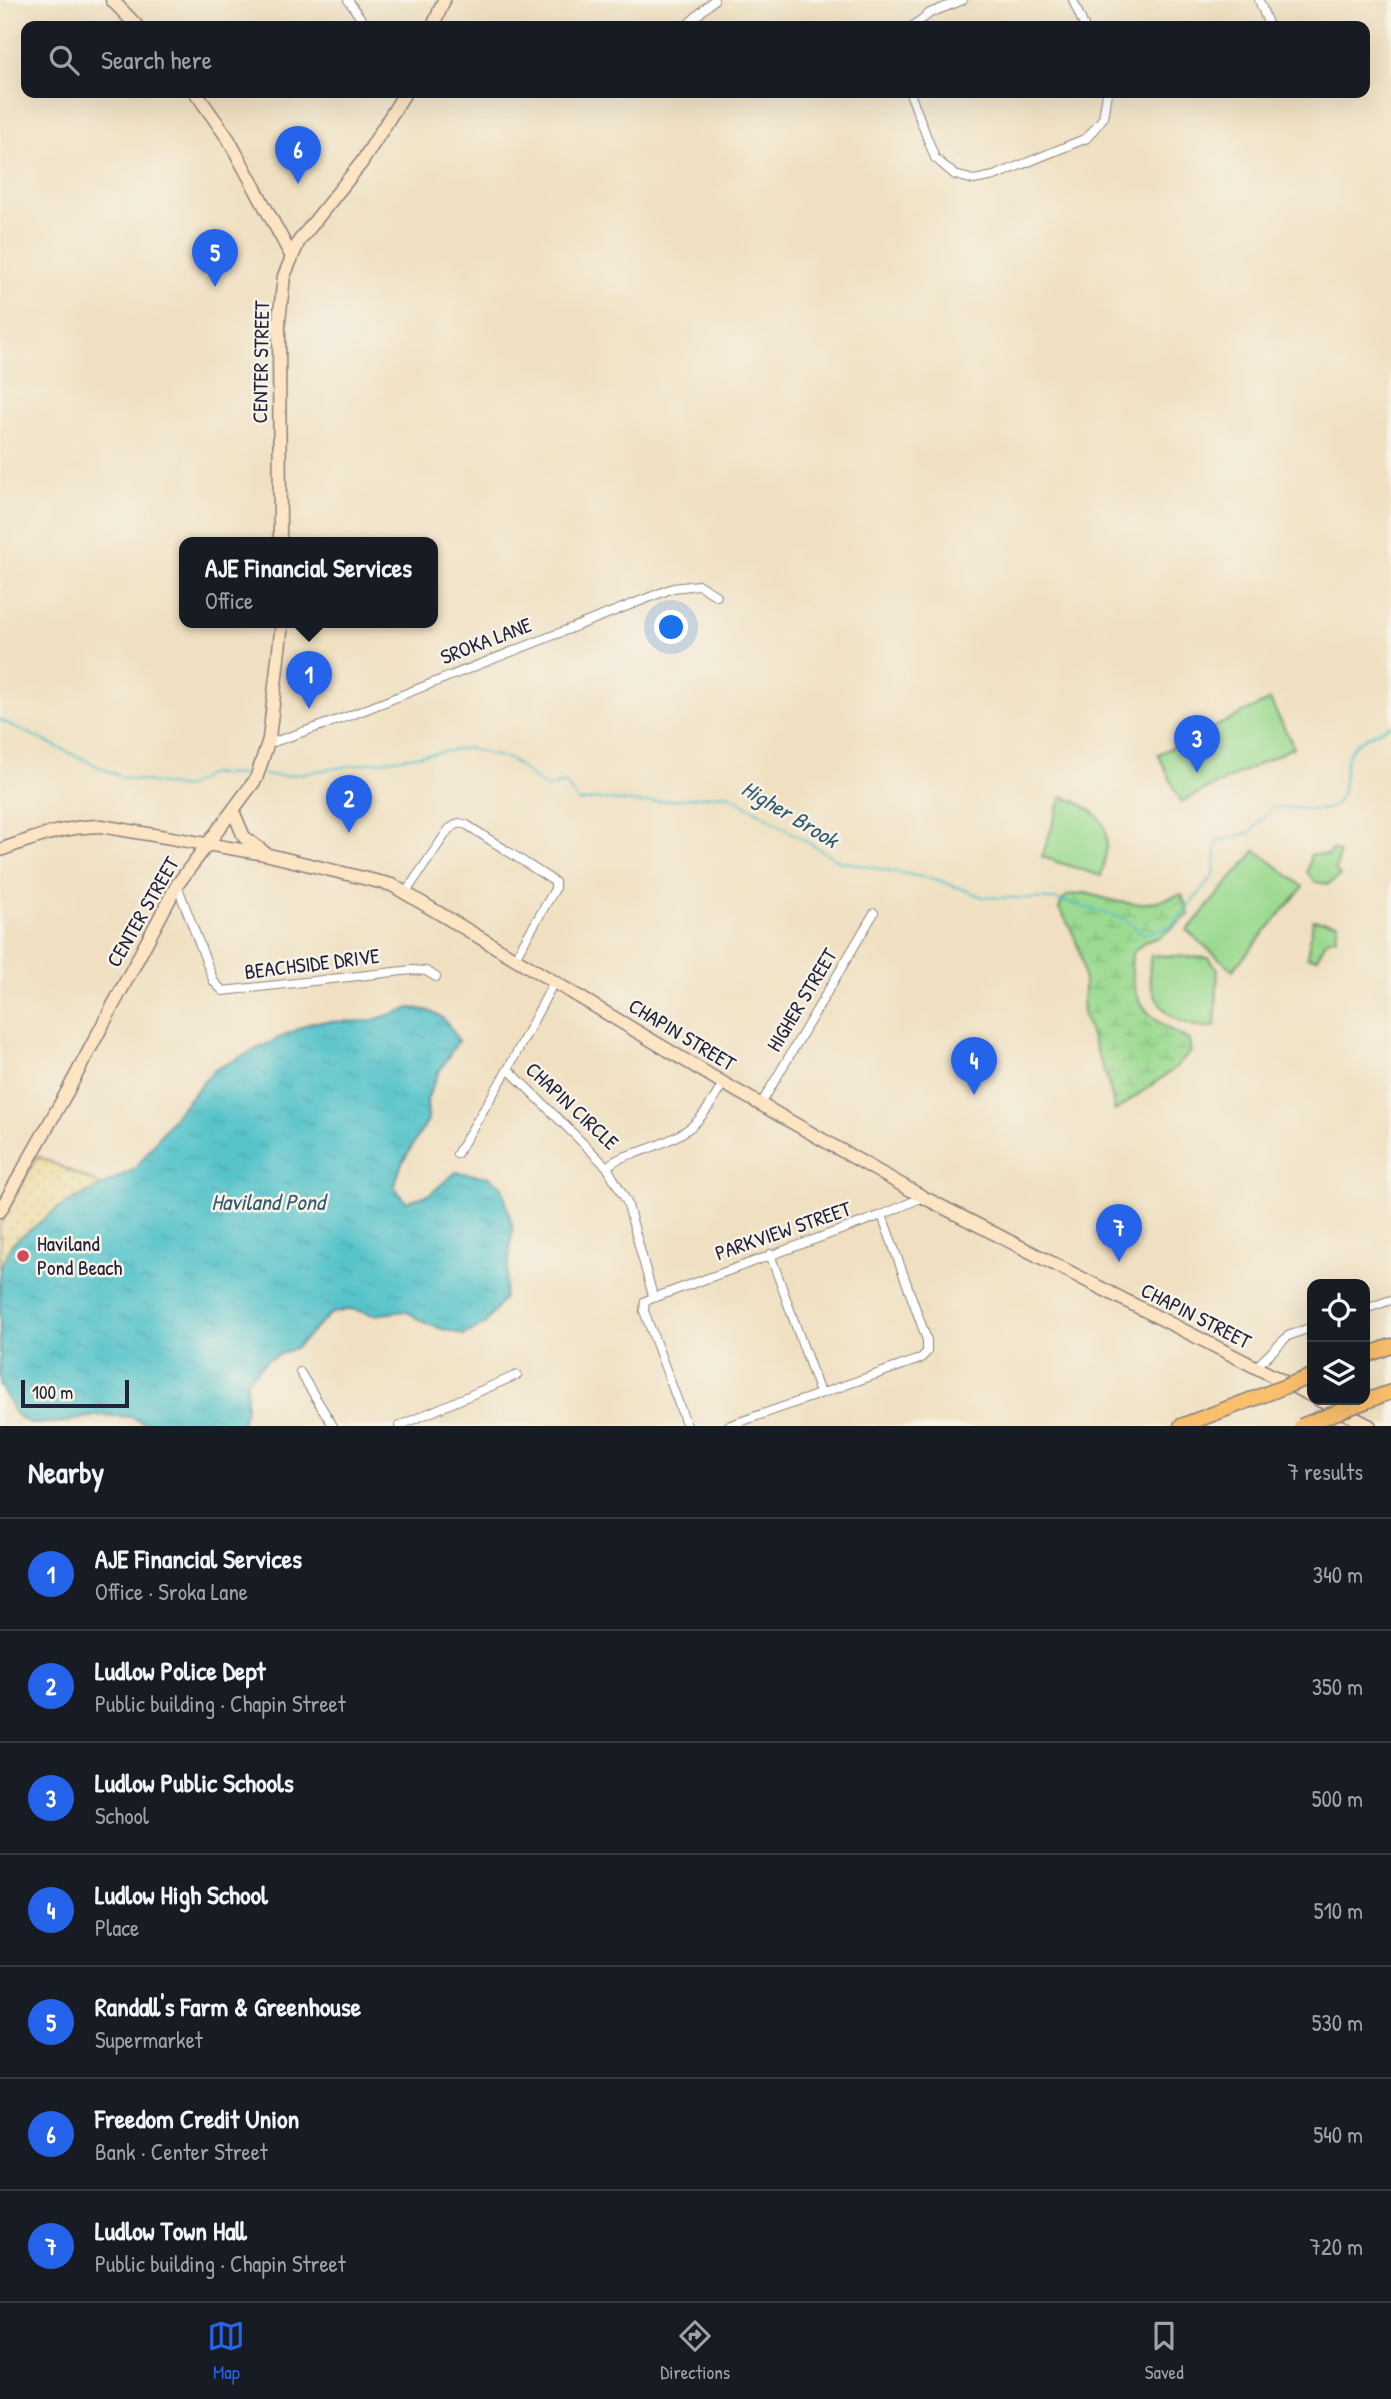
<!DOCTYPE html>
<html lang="en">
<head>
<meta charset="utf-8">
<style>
	body { margin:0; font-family:"Patrick Hand",sans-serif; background:#242831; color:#f1f3f6 }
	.controls { position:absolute; right:21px; bottom:21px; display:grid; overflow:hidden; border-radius:14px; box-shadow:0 7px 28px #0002 }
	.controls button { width:63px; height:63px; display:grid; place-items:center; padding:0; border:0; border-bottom:2px solid #363941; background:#171b24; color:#f1f3f6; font:35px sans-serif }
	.scale { position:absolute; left:21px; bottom:18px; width:108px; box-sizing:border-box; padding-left:7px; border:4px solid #22223b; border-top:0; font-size:19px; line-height:24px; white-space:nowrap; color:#22223b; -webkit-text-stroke:5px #f7f3e8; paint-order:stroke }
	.you { position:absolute; left:672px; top:628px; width:24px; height:24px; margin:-18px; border:5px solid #fff; border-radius:50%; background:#1a73e8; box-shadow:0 0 0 10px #1a73e833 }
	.badge { display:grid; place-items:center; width:46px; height:46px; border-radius:50%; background:#2563eb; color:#fff; font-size:23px; font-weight:700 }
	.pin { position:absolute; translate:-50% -58px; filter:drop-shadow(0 2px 4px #0008) }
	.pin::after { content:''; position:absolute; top:37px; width:24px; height:21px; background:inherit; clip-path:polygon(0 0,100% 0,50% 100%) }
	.popup { position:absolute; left:179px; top:537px; width:259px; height:91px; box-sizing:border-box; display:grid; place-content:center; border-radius:14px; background:#171b24; filter:drop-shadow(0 2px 5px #0005); font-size:23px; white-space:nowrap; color:#9ea1a6 }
	.popup b { font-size:26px; color:#f1f3f6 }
	.popup::after { content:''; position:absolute; left:50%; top:100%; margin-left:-14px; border:14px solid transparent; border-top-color:#171b24 }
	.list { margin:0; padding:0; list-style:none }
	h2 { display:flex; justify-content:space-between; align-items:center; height:91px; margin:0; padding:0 28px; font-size:30px }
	h2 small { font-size:23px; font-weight:400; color:#9ea1a6 }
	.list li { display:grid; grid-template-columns:46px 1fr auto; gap:21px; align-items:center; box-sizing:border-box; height:112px; padding:0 28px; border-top:2px solid #363941 }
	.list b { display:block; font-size:26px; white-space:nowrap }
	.list p { margin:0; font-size:23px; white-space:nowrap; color:#9ea1a6 }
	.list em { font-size:23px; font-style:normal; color:#9ea1a6 }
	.icon { flex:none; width:38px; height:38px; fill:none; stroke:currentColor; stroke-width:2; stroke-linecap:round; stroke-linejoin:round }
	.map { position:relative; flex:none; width:1391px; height:1426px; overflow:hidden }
	.search { position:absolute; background:#171b24; box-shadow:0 7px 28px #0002; left:21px; right:21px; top:21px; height:77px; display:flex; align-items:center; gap:18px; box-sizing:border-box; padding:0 24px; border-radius:14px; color:#9ea1a6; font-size:26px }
	.sheet { height:875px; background:#171b24 }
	nav { display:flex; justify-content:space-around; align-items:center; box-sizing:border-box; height:98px; border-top:2px solid #363941; background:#171b24; font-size:19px; color:#9ea1a6 }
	nav a { display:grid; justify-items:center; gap:4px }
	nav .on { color:#2563eb }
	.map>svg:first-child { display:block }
</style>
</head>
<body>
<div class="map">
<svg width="1391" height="1426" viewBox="0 0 1391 1426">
	<defs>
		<pattern id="wetland-marsh" width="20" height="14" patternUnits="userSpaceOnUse" patternTransform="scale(1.75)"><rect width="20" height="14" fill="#9bda90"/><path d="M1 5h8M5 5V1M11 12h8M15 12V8" fill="none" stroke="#85bb7d"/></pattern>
		<pattern id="sand-dots" width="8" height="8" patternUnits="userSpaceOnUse" patternTransform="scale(1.75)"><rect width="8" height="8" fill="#eeda9e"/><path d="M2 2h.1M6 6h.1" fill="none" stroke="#ccbb89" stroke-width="1.8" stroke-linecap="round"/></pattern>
		<pattern id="water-ripples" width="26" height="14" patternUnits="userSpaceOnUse" patternTransform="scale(1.75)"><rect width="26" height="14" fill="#55c3ca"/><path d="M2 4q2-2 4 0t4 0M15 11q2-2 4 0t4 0" fill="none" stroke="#4aa7ae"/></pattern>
	</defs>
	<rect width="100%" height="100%" fill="#f7f3e8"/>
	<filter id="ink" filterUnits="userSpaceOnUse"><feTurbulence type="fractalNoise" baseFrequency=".0143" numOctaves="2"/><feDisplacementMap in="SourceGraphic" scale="14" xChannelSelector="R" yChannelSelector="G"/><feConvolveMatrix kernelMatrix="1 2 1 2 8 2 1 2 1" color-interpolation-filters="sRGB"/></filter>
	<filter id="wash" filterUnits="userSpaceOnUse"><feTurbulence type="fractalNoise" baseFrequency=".00686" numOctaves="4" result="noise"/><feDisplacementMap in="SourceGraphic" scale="28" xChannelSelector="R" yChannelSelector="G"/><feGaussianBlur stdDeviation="1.57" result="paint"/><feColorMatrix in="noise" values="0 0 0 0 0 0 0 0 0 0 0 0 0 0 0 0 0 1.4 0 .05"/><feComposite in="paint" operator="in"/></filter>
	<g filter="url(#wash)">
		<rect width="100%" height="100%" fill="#f0e0c1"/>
		<!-- wetland -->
		<path fill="url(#wetland-marsh)" stroke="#5e7e66" stroke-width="2" d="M 1086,893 C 1128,906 1140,908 1182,894 L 1189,915 L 1160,937 L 1144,942 L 1132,954 C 1128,1000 1149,1021 1189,1040 L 1191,1052 L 1174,1069 L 1115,1111 C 1108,1072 1093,1048 1083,1012 C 1081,1003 1085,995 1084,985 C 1084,956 1075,932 1059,909 C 1063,893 1071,894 1086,893 Z"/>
		<!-- sand -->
		<path fill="url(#sand-dots)" stroke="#887e6c" stroke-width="2" d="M 37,1156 L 106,1187 L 0,1372 L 0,1223 Z"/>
		<!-- green -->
		<path fill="#9bda90" stroke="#5e7e66" stroke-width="2" d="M 1270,700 L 1294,747 L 1181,802 L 1158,754 Z
			M 1062,796 C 1109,814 1113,829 1101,876 L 1042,857 Z
			M 1333,849 L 1339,853 L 1336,871 L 1340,876 L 1329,884 L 1315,882 L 1307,872 L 1311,854 L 1328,855 Z
			M 1256,850 L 1303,887 L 1233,970 L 1187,931 Z
			M 1313,920 L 1338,923 L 1336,937 L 1327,940 L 1317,958 L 1307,957 Z
			M 1151,955 L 1209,958 L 1218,969 L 1215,1027 C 1171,1029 1143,999 1151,955 Z"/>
		<!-- water -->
		<path fill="url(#water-ripples)" stroke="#3c7282" stroke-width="2" d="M 411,1008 C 437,1010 447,1017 458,1041 L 437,1075 L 427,1100 L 428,1120 L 402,1163 L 394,1186 L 406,1202 L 430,1194 L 456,1172 L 489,1177 L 502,1186 L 513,1229 L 504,1298 L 485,1324 L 464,1335 L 430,1325 L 405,1311 L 374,1315 L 351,1309 L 330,1314 L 297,1347 L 267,1360 L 247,1380 L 246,1408 L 241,1426 L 154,1426 L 130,1417 L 100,1415 L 64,1422 L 32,1424 L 16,1415 L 0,1385 L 0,1269 L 12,1244 L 58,1208 L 135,1169 L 176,1114 L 214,1070 L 312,1022 L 370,1021 Z"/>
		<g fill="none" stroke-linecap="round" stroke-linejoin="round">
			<!-- stream -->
			<path stroke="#55c3ca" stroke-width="2" d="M 0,720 L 121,777 L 185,788 L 209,774 L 251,775
				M 263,775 L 285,776 L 467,748 L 511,760 L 546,788 L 565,783 L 579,802 L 598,799 L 643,803 L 728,794 L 839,861 L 938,880 L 983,897 L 1055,899 L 1125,919 L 1143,934 L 1172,926 L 1214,875 L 1217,841 L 1251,832 L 1272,807 C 1287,806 1314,812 1327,809 C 1353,802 1338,763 1353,747 C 1362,738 1380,730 1391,725"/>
		</g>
	</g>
	<g filter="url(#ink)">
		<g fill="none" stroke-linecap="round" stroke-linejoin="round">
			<defs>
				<path id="street" d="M 348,0 L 366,26
					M 1073,0 L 1084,26
					M 1259,0 L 1269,26
					M 686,26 L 714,0
					M 913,26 L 930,13 L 963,0
					M 910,93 L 935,158 L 955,175 L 974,180 L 994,176 L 1087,138 L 1103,118 L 1107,93
					M 268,744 L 349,716 L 673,588 L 699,585 L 717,596
					M 177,885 L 214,982 L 223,991 L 412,970 L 426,971 L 436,977
					M 406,892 L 449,829 L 459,823 L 467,825 L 555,882 L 555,889 L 516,956
					M 555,980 L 508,1069 L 607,1167 C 617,1157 630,1155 642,1151 C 687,1135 701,1125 723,1083
					M 761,1104 L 874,913
					M 457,1154 L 508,1069
					M 607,1167 L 627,1202 L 653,1296
					M 770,1254 L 820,1393
					M 1365,1309 L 1391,1300
					M 1256,1367 L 1288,1336 L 1312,1327
					M 300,1372 L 333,1426
					M 399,1426 L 517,1375
					M 687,1426 L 644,1311 L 645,1301 L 882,1215 L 923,1197
					M 728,1426 L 920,1359 L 927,1352 L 927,1340 L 882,1215"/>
				<path id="secondary" d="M 112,0 L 137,26
					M 433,26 L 444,0
					M 196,93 L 229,140 L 292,257
					M 280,543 L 279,321 L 284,276 L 299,241 L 362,162 L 405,93
					M 233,811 L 244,837 L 265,853
					M 0,850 C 34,838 65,826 101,826 L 265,854 L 392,885 L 723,1083 L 923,1197 L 1312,1396
					M 0,1211 L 67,1092 L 177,885 L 256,779 L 269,739 L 282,623
					M 1319,1400 L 1370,1426"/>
				<path id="highway" d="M 1365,1356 L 1391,1346
					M 1377,1397 L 1391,1392
					M 1181,1426 L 1258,1397"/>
			</defs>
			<!-- street casing -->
			<use href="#street" stroke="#89817e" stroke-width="10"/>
			<!-- secondary casing -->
			<use href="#secondary" stroke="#89817e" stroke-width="15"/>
			<!-- highway casing -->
			<use href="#highway" stroke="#89817e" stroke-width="17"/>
			<!-- street -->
			<use href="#street" stroke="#fff" stroke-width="8"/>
			<!-- secondary -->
			<use href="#secondary" stroke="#fde5c4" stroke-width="12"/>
			<!-- highway -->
			<use href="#highway" stroke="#f9bf6c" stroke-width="14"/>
			<defs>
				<path id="highway-bridge" d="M 1258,1397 L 1312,1376
					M 1301,1426 L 1377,1397"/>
			</defs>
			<!-- highway-bridge casing -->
			<use href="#highway-bridge" stroke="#89817e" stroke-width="17" stroke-linecap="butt"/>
			<!-- highway-bridge -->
			<use href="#highway-bridge" stroke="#f9bf6c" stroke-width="14"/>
		</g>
	</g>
	<!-- markers -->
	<circle fill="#d1495b" stroke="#f7f3e8" stroke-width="2.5" cx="23" cy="1256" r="7"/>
	<g text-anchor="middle" stroke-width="5" stroke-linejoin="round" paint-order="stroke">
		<!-- street labels -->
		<g font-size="21" fill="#22223b" stroke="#f7f3e8">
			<text transform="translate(261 362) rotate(-89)" y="7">CENTER STREET</text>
			<text transform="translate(486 641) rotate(-21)" y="7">SROKA LANE</text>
			<text transform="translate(143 912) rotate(-60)" y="7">CENTER STREET</text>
			<text transform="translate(312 964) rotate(-7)" y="7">BEACHSIDE DRIVE</text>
			<text transform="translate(802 1000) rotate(-59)" y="7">HIGHER STREET</text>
			<text transform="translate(682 1035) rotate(31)" y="7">CHAPIN STREET</text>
			<text transform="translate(572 1106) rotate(43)" y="7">CHAPIN CIRCLE</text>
			<text transform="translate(783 1231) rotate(-19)" y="7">PARKVIEW STREET</text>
			<text transform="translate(1196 1316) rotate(27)" y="7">CHAPIN STREET</text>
		</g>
		<!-- poi labels -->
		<g font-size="21" fill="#22223b" stroke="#f7f3e8" text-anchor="start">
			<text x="37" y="1251">Haviland<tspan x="37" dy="24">Pond Beach</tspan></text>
		</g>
		<!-- water labels -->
		<g font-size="23" font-style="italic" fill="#345a6d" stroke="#f7f3e8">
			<text transform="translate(790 814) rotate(31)" y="8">Higher Brook</text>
			<text x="268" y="1210">Haviland Pond</text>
		</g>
	</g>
</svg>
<div class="controls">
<button><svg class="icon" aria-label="locate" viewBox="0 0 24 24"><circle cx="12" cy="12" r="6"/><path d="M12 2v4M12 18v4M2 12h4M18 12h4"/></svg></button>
<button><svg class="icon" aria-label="layers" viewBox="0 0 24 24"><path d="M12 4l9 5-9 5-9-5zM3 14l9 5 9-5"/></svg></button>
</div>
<div class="scale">100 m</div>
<div class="you"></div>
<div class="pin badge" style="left:309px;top:709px">1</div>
<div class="popup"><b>AJE Financial Services</b>Office</div>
<div class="pin badge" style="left:349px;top:833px">2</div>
<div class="pin badge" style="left:1197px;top:773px">3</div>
<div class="pin badge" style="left:974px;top:1095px">4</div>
<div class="pin badge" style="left:215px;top:287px">5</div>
<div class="pin badge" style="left:298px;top:184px">6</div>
<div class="pin badge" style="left:1119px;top:1262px">7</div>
<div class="search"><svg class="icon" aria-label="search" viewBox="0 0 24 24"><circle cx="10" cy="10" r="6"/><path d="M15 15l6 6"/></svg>Search here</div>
</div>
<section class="sheet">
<h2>Nearby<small>7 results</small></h2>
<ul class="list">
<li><span class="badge">1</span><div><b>AJE Financial Services</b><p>Office · Sroka Lane</p></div><em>340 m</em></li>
<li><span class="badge">2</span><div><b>Ludlow Police Dept</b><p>Public building · Chapin Street</p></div><em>350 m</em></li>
<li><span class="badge">3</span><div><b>Ludlow Public Schools</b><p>School</p></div><em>500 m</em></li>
<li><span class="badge">4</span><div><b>Ludlow High School</b><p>Place</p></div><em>510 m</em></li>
<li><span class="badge">5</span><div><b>Randall's Farm &amp; Greenhouse</b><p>Supermarket</p></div><em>530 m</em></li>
<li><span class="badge">6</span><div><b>Freedom Credit Union</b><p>Bank · Center Street</p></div><em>540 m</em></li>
<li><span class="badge">7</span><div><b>Ludlow Town Hall</b><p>Public building · Chapin Street</p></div><em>720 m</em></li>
</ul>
</section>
<nav>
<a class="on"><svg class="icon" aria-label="map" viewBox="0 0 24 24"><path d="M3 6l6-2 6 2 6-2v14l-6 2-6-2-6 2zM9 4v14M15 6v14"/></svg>Map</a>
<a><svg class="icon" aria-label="directions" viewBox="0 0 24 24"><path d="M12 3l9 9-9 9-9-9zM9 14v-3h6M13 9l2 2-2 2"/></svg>Directions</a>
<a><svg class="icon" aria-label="saved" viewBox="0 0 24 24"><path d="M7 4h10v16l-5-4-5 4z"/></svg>Saved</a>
</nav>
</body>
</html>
